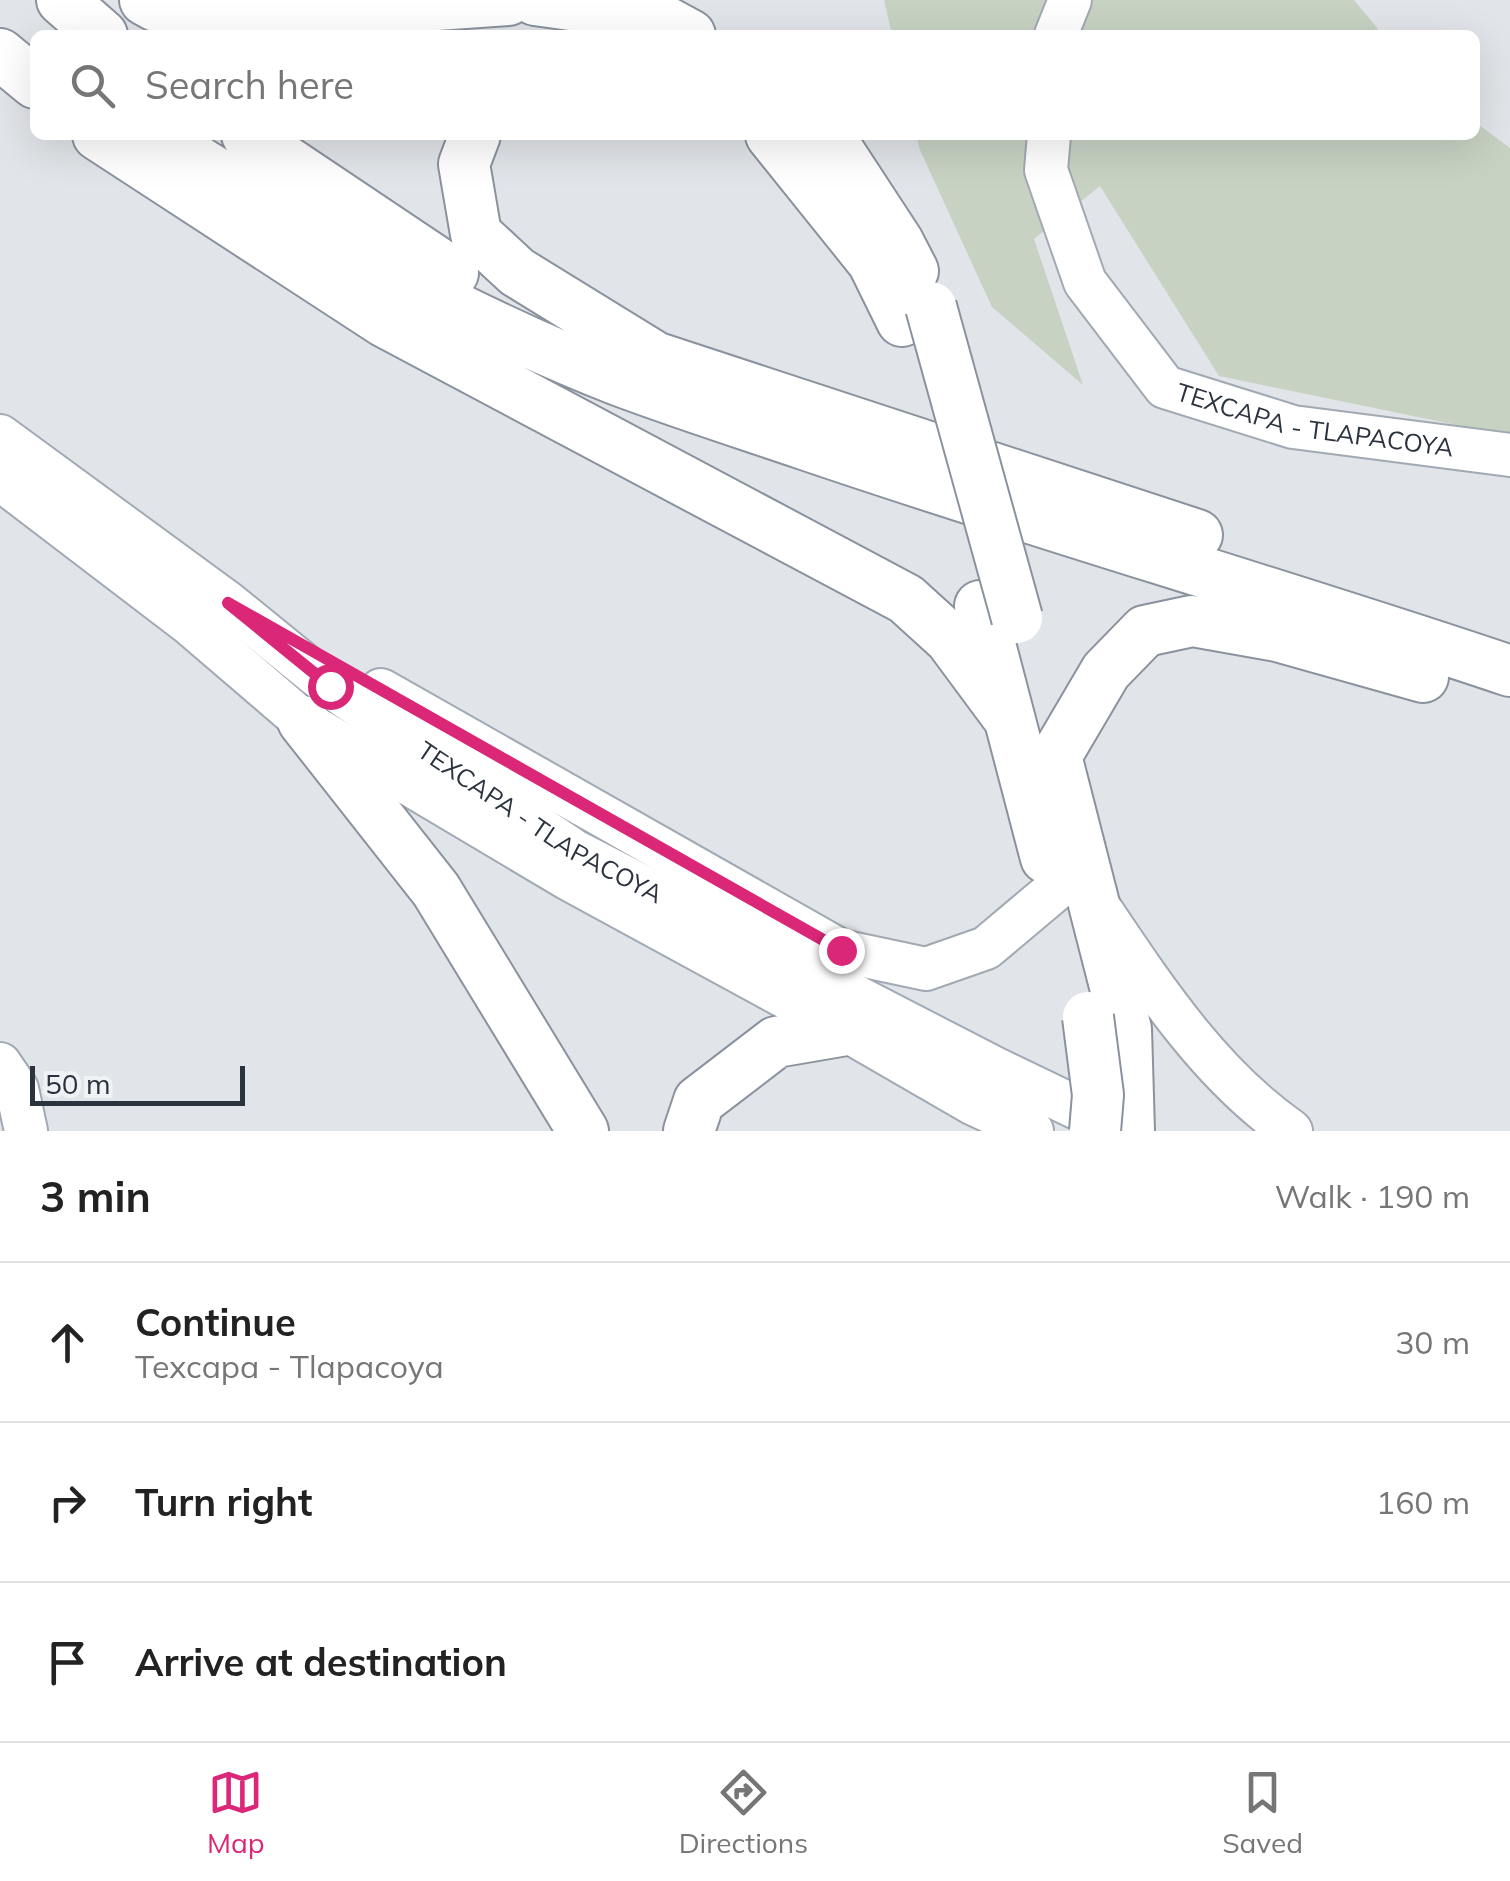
<!DOCTYPE html>
<html lang="en">
<head>
<meta charset="utf-8">
<style>
	body { margin:0; font-family:Mulish,sans-serif; background:#f6f6f6; color:#222 }
	.scale { position:absolute; left:30px; bottom:25px; width:215px; box-sizing:border-box; padding-left:10px; border:5px solid #2b333f; border-top:0; font-size:28px; line-height:35px; white-space:nowrap; color:#2b333f; -webkit-text-stroke:8px #f0f3f6; paint-order:stroke }
	.stop { position:absolute; width:30px; height:30px; margin:-22px; border:8px solid #db2777; border-radius:50%; background:#fff }
	.stop.end { background:#db2777; border-color:#fff; box-shadow:0 2px 10px #0008 }
	.list { margin:0; padding:0; list-style:none }
	h2 { display:flex; justify-content:space-between; align-items:center; height:130px; margin:0; padding:0 40px; font-size:42px }
	h2 small { font-size:32px; font-weight:400; color:#767676 }
	.list li { display:grid; grid-template-columns:65px 1fr auto; gap:30px; align-items:center; box-sizing:border-box; height:160px; padding:0 40px; border-top:2px solid #e0e0e0 }
	.list b { display:block; font-size:38px; white-space:nowrap }
	.list p { margin:0; font-size:32px; white-space:nowrap; color:#767676 }
	.list em { font-size:32px; font-style:normal; color:#767676 }
	.icon { flex:none; width:55px; height:55px; fill:none; stroke:currentColor; stroke-width:2; stroke-linecap:round; stroke-linejoin:round }
	.map { position:relative; flex:none; width:1510px; height:1131px; overflow:hidden }
	.search { position:absolute; background:#fff; box-shadow:0 10px 40px #0002; left:30px; right:30px; top:30px; height:110px; display:flex; align-items:center; gap:25px; box-sizing:border-box; padding:0 35px; border-radius:15px; color:#767676; font-size:38px }
	.sheet { height:610px; background:#fff }
	nav { display:flex; justify-content:space-around; align-items:center; box-sizing:border-box; height:140px; border-top:2px solid #e0e0e0; background:#fff; font-size:28px; color:#767676 }
	nav a { display:grid; justify-items:center; gap:5px }
	nav .on { color:#db2777 }
	.map>svg:first-child { display:block }
</style>
</head>
<body>
<div class="map">
<svg width="1510" height="1131" viewBox="0 0 1510 1131">
	<rect width="100%" height="100%" fill="#e1e4e8"/>
	<!-- green -->
	<path fill="#c7d2c3" d="M 884,0 L 1354,0 L 1383,35 L 892,35 Z
		M 1475,122 L 1510,148 L 1510,436 L 1219,376 L 1100,186 L 1034,239 L 1083,385 L 992,307 L 920,150 L 916,135 L 1475,135 Z"/>
	<g fill="none" stroke-linecap="round" stroke-linejoin="round">
		<defs>
			<g id="major">
				<path d="M 1056,35 L 1070,0"/>
				<path id="s1" d="M 1049,135 L 1046,170 L 1085,282 L 1165,387 L 1293,427 L 1510,455"/>
				<path id="s2" d="M 0,436 L 228,603 L 330,686 L 574,851 L 994,1068 L 1125,1131"/>
				<path d="M 0,479 L 190,624 L 303,721 L 567,878 L 846,1030 L 974,1104 L 1032,1131"/>
				<path d="M 381,690 L 841,951 L 926,969 L 986,948 L 1055,890"/>
				<path d="M 1103,913 C 1156,992 1211,1075 1291,1131"/>
				<path d="M 0,1064 L 17,1089 L 26,1131"/>
			</g>
			<path id="highway" d="M 62,0 L 102,35
				M 145,0 L 156,6 L 264,17 L 508,0
				M 535,0 L 657,17 L 690,35
				M 0,54 L 35,83
				M 98,135 L 385,322 L 906,599 L 950,639 L 1010,720
				M 157,135 C 302,230 456,316 618,380 C 679,403 742,423 804,444 C 1038,524 1276,592 1510,671
				M 247,135 L 453,273
				M 475,135 L 464,164 L 476,234 L 517,272 L 655,357
				M 771,135 L 873,262 L 902,321
				M 828,135 L 898,242 L 913,271
				M 636,351 L 1197,535
				M 980,606 L 1046,858
				M 303,721 L 436,890 L 583,1131
				M 689,1131 L 699,1101 L 776,1042 L 846,1030
				M 1129,1131 L 1126,1029 L 1056,756 L 1106,671 L 1145,631 L 1192,621 L 1277,636 L 1423,677"/>
		</defs>
		<!-- major casing -->
		<use href="#major" stroke="#a1a9b3" stroke-width="46"/>
		<!-- highway casing -->
		<use href="#highway" stroke="#8a929e" stroke-width="54"/>
		<!-- major -->
		<use href="#major" stroke="#fff" stroke-width="42"/>
		<!-- highway -->
		<use href="#highway" stroke="#fff" stroke-width="50"/>
		<defs>
			<path id="highway-bridge" d="M 931,307 L 1017,618
				M 1088,1017 L 1098,1095 L 1095,1131"/>
		</defs>
		<!-- highway-bridge casing -->
		<use href="#highway-bridge" stroke="#8a929e" stroke-width="54" stroke-linecap="butt"/>
		<!-- highway-bridge -->
		<use href="#highway-bridge" stroke="#fff" stroke-width="50"/>
	</g>
	<g fill="none" stroke-linecap="round" stroke-linejoin="round">
		<!-- route -->
		<path stroke="#db2777" stroke-width="12" d="M 330,686 L 228,603 L 841,950"/>
	</g>
	<g text-anchor="middle" stroke-width="8" stroke-linejoin="round" paint-order="stroke">
		<!-- street labels -->
		<g font-size="25" fill="#2b333f" stroke="#f0f3f6">
			<text dy="9" stroke="none"><textPath href="#s1" startOffset="440">TEXCAPA - TLAPACOYA</textPath></text>
			<text dy="9" stroke="none"><textPath href="#s2" startOffset="665">TEXCAPA - TLAPACOYA</textPath></text>
		</g>
	</g>
</svg>
<div class="scale">50 m</div>
<div class="stop" style="left:330px;top:686px"></div>
<div class="stop end" style="left:841px;top:950px"></div>
<div class="search"><svg class="icon" aria-label="search" viewBox="0 0 24 24"><circle cx="10" cy="10" r="6"/><path d="M15 15l6 6"/></svg>Search here</div>
</div>
<section class="sheet">
<h2>3 min<small>Walk · 190 m</small></h2>
<ul class="list">
<li><svg class="icon" aria-label="ahead" viewBox="0 0 24 24"><path d="M12 20V5M6 11l6-6 6 6"/></svg><div><b>Continue</b><p>Texcapa - Tlapacoya</p></div><em>30 m</em></li>
<li><svg class="icon" aria-label="right" viewBox="0 0 24 24"><path d="M7 20v-9h11M14 6l5 5-5 5"/></svg><div><b>Turn right</b></div><em>160 m</em></li>
<li><svg class="icon" aria-label="arrive" viewBox="0 0 24 24"><path d="M6 21V4h12l-3 4 3 4H6"/></svg><div><b>Arrive at destination</b></div></li>
</ul>
</section>
<nav>
<a class="on"><svg class="icon" aria-label="map" viewBox="0 0 24 24"><path d="M3 6l6-2 6 2 6-2v14l-6 2-6-2-6 2zM9 4v14M15 6v14"/></svg>Map</a>
<a><svg class="icon" aria-label="directions" viewBox="0 0 24 24"><path d="M12 3l9 9-9 9-9-9zM9 14v-3h6M13 9l2 2-2 2"/></svg>Directions</a>
<a><svg class="icon" aria-label="saved" viewBox="0 0 24 24"><path d="M7 4h10v16l-5-4-5 4z"/></svg>Saved</a>
</nav>
</body>
</html>
